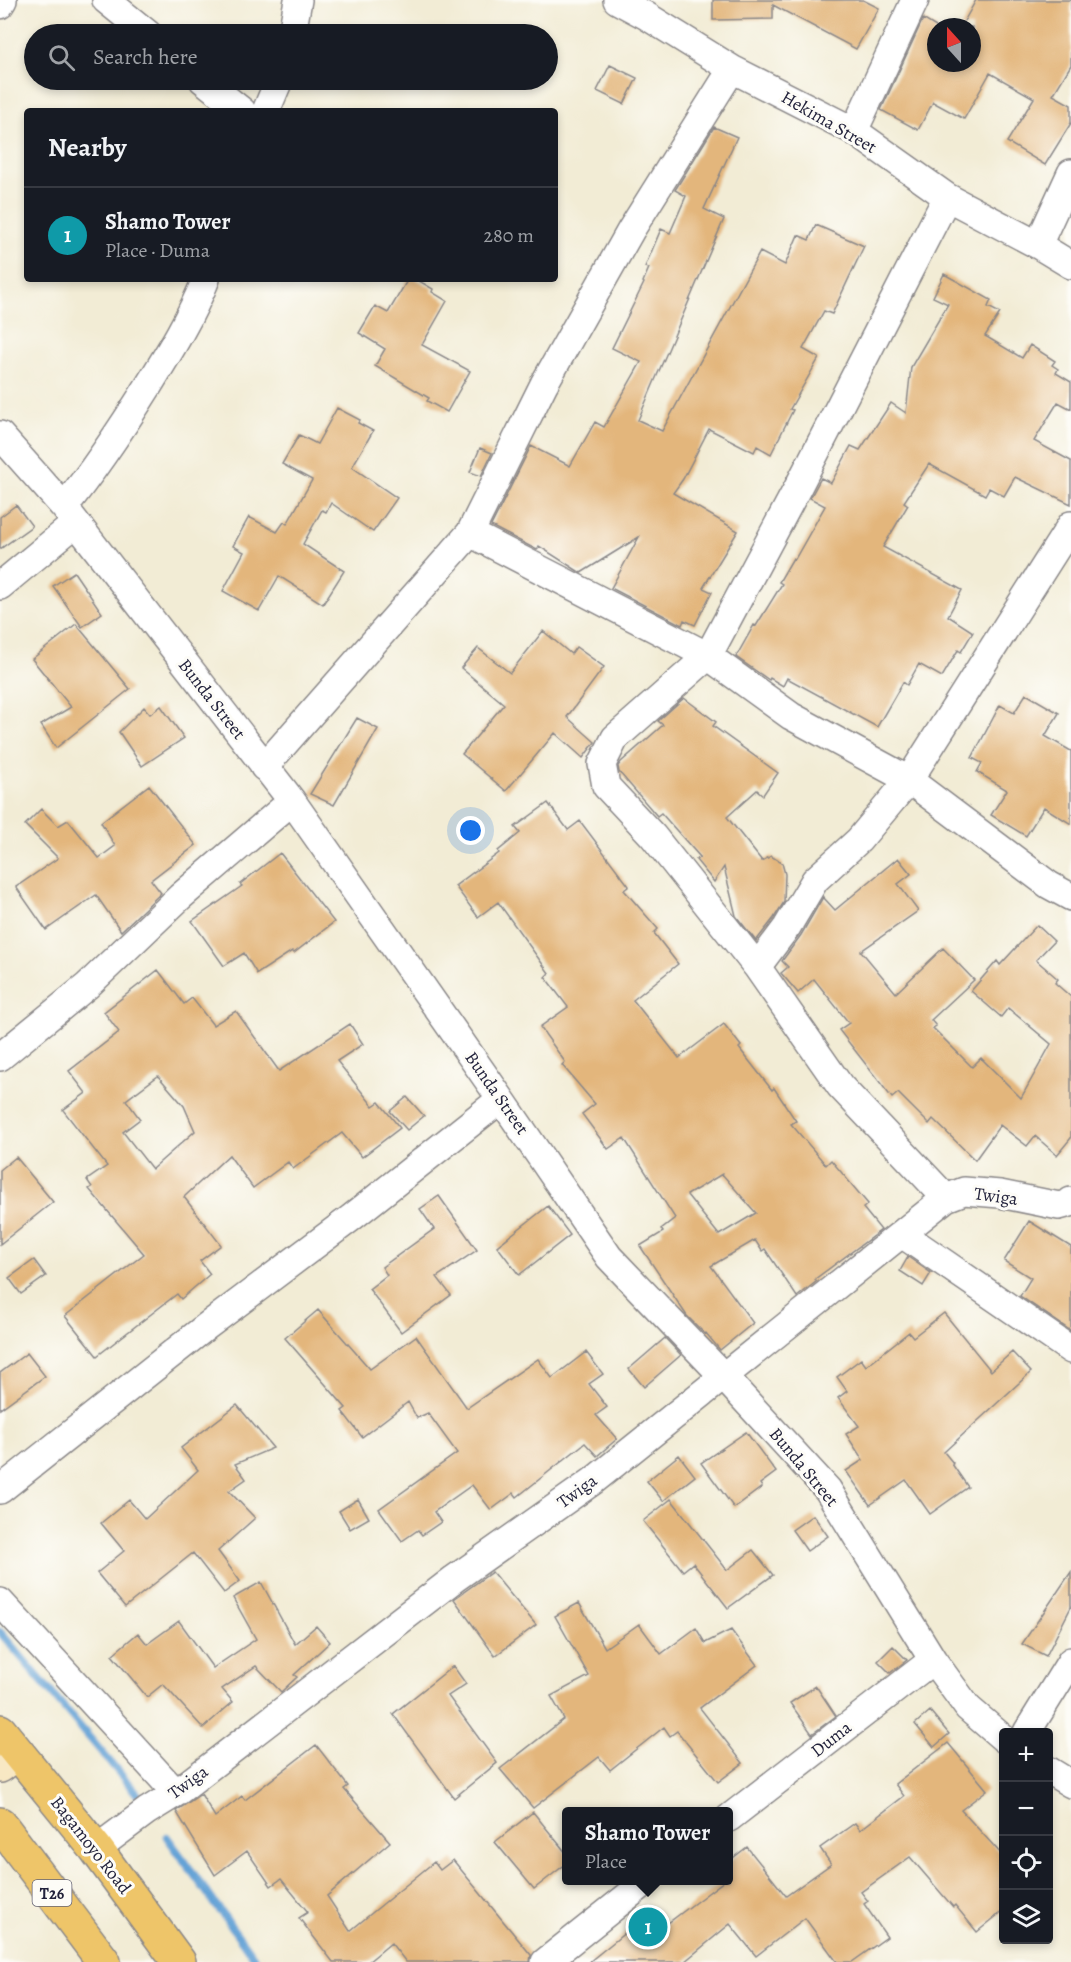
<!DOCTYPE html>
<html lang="en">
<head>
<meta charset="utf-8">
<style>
	body { margin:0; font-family:Alegreya,serif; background:#242831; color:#f1f3f6 }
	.controls { position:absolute; right:18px; bottom:18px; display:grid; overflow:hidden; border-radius:6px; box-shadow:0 3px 9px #0003 }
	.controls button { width:54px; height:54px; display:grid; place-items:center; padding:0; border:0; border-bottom:2px solid #363941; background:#171b24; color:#f1f3f6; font:30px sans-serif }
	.compass { position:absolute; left:927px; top:18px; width:54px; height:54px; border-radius:50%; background:#171b24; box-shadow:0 3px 9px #0003; rotate:339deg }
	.you { position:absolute; left:471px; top:831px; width:21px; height:21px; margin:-15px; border:4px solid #fff; border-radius:50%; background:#1a73e8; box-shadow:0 0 0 9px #1a73e833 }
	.badge { display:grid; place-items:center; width:39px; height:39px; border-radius:50%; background:#1a73e8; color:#fff; font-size:20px; font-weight:700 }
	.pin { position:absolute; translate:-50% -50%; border:3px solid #fff; box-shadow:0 2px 6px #0006 }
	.popup { position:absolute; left:562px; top:1807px; width:171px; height:78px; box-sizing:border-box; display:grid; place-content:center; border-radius:6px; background:#171b24; filter:drop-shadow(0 2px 4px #0005); font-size:20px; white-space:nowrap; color:#9ea1a6 }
	.popup b { font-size:22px; color:#f1f3f6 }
	.popup::after { content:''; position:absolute; left:50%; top:100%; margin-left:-12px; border:12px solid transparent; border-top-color:#171b24 }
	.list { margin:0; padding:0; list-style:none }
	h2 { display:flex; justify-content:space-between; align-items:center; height:78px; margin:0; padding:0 24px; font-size:26px }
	h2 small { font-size:20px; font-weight:400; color:#9ea1a6 }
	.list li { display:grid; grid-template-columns:39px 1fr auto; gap:18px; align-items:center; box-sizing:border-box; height:96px; padding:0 24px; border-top:2px solid #363941 }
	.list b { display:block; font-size:22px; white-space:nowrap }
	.list p { margin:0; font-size:20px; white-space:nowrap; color:#9ea1a6 }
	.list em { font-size:20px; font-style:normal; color:#9ea1a6 }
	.icon { flex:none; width:33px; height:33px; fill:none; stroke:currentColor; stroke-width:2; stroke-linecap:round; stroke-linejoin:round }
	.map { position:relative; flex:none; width:1071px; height:1962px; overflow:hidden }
	.search { position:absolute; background:#171b24; box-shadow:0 3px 9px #0003; left:24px; top:24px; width:534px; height:66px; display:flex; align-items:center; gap:15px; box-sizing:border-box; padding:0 21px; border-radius:33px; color:#9ea1a6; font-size:22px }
	.panel { position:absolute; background:#171b24; box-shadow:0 3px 9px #0003; left:24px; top:108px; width:534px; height:174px; border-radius:6px }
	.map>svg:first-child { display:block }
</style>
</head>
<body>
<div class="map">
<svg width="1071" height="1962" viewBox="0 0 1071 1962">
	<rect width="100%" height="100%" fill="#fdfcf7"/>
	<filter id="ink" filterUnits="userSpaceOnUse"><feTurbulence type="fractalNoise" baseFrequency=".0167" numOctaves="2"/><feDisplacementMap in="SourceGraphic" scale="12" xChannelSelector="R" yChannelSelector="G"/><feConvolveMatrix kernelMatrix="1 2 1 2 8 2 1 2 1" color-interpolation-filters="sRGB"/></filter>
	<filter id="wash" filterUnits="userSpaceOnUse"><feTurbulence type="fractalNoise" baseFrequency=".008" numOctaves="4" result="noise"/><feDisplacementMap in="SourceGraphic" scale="24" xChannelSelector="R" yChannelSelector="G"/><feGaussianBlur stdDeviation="1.35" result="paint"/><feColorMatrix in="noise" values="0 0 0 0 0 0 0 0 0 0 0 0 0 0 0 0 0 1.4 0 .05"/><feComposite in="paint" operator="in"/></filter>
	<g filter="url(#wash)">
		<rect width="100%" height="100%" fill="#f2ecd5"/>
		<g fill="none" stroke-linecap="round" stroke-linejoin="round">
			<!-- stream -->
			<path stroke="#64a2d6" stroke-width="8" d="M 0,1632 L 138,1795
				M 167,1837 L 257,1962"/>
		</g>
		<g id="blocks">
			<!-- building -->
			<path fill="#e3b67c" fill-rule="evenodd" d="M 713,0 L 863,0 L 879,8 L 856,49 L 773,5 L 773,19 L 713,20 Z
				M 976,0 L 1071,0 L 1071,65 L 1053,95 L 1071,105 L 1071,123 L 1045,165 L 1007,142 L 1034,98 L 990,73 L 964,119 L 933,102 L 918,130 L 881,110 L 923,19 L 936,27 L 936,63 L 972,63 L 972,27 L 961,27 Z
				M 610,65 L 637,78 L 624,104 L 597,91 Z
				M 714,127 L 737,137 L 704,209 L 724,219 L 638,420 L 662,431 L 760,252 L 785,265 L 798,235 L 809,240 L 816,225 L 864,246 L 832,314 L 824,311 L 803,349 L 819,358 L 790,409 L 793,410 L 771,454 L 757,446 L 754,452 L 709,429 L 683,479 L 673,493 L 738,531 L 703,588 L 712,592 L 695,625 L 684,620 L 682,625 L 611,588 L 639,537 L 581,573 L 539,546 L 537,550 L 491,526 L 531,446 L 570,466 L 595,422 L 604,427 L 641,362 L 612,348 L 644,283 L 643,282 L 649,268 L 645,267 L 661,229 L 670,233 L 686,196 L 675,190 Z
				M 944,274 L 991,300 L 988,307 L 1000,313 L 985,336 L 1022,358 L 1030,345 L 1055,361 L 1052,365 L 1058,369 L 1056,373 L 1071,382 L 1071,409 L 1058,402 L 1034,441 L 1071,461 L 1071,504 L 1015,477 L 1004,496 L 989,488 L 985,495 L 929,464 L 904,502 L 908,505 L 883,547 L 962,590 L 948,616 L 973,632 L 961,652 L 958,650 L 942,677 L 919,664 L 907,685 L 903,682 L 877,727 L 787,678 L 783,686 L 770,678 L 769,680 L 736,657 L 754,625 L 756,626 L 782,584 L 779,582 L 793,558 L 795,559 L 825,506 L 810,498 L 821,478 L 831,483 L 851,446 L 860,450 L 891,403 L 906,413 L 911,367 L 948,304 L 933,297 Z
				M 408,279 L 416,279 L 433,289 L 432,292 L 447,301 L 422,345 L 470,371 L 447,412 L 427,401 L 429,398 L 375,366 L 385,349 L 359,333 L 375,306 L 388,313 Z
				M 337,408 L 360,420 L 358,423 L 373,431 L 352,467 L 397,498 L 373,532 L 331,503 L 326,512 L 322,510 L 303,544 L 344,571 L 323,604 L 279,576 L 259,611 L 223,591 L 244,552 L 233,546 L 249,517 L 277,532 L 284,522 L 287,524 L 312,480 L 282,464 L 299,435 L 317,444 Z
				M 480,448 L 492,453 L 481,476 L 470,472 Z
				M 16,505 L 32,526 L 0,549 L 0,517 Z
				M 74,572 L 102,613 L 82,627 L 53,586 Z
				M 76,624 L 130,689 L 56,748 L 41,725 L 71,707 L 32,659 Z
				M 543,631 L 571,654 L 576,647 L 604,667 L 567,717 L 595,742 L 583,758 L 555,733 L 506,791 L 462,754 L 504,704 L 461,668 L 478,648 L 510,673 Z
				M 1026,694 L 1059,713 L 1045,736 L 1071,751 L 1071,824 L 1044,807 L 1026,836 L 991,815 L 1007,790 L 977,772 L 982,763 L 972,758 L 1000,705 L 1014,713 Z
				M 684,698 L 716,722 L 713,726 L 778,773 L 763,795 L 757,790 L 727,817 L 762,861 L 771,856 L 782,863 L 785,874 L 784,902 L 774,918 L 756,941 L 736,916 L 724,867 L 714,882 L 696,860 L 700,857 L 661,813 L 657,816 L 619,772 L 618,766 L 621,762 L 663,725 L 658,721 Z
				M 161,706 L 184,738 L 142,766 L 119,732 L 144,707 L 150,714 Z
				M 357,718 L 378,729 L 334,805 L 310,794 Z
				M 149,785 L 196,845 L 151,880 L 161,893 L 121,931 L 96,895 L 46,930 L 16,887 L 58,858 L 25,825 L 41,809 L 58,826 L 68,820 L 99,858 L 115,846 L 101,822 Z
				M 548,803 L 568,830 L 580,821 L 629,886 L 624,890 L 658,929 L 654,933 L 678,964 L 633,1000 L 679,1058 L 724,1024 L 741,1046 L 739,1048 L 772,1090 L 774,1088 L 796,1121 L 791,1124 L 826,1165 L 831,1160 L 868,1204 L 863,1208 L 881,1230 L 815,1279 L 817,1281 L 797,1297 L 765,1249 L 762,1251 L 755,1240 L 711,1266 L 753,1323 L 720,1350 L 706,1333 L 705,1334 L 687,1316 L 640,1246 L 663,1232 L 661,1229 L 675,1218 L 624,1138 L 608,1149 L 582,1114 L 595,1104 L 562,1065 L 565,1062 L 540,1027 L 568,1007 L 545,977 L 549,973 L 498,902 L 478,917 L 455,886 L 499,853 L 498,851 L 520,833 L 515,827 ZM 722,1174 L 756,1213 L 719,1235 L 687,1195 Z
				M 280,853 L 334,922 L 294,953 L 292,951 L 257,974 L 244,953 L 224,966 L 192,921 L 242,886 L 240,884 Z
				M 898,858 L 911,874 L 898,884 L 918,911 L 861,951 L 896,993 L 943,948 L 974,980 L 931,1020 L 936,1026 L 933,1028 L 972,1067 L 981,1058 L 1021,1098 L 1051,1044 L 1008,1008 L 1001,1017 L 971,991 L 997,961 L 1000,965 L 1037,925 L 1054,941 L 1036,960 L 1058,979 L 1055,983 L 1071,997 L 1071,1138 L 1057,1155 L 1035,1136 L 1027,1146 L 1000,1125 L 975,1160 L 933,1119 L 929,1124 L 898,1093 L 892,1098 L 839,1030 L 849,1023 L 814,979 L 798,993 L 781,973 L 788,967 L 782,961 L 801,935 L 823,897 L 835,910 Z
				M 158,970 L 184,1004 L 192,998 L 213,1025 L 236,1011 L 279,1071 L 350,1024 L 363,1044 L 337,1061 L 373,1106 L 379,1102 L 400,1128 L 362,1157 L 342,1133 L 293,1169 L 288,1162 L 253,1188 L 229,1155 L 184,1197 L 221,1245 L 200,1261 L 210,1274 L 181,1299 L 177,1294 L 97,1356 L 65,1316 L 144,1254 L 89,1189 L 92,1187 L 87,1180 L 107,1166 L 63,1110 L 86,1093 L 69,1071 L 119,1032 L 104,1012 ZM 158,1076 L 184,1106 L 195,1131 L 152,1169 L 123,1132 L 140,1119 L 126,1100 Z
				M 407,1097 L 424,1116 L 407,1130 L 390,1111 Z
				M 16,1157 L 53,1202 L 0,1244 L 0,1170 Z
				M 439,1196 L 477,1250 L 437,1277 L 451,1295 L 401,1332 L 369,1289 L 387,1275 L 382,1267 L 434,1229 L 420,1209 Z
				M 548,1206 L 570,1235 L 519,1275 L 497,1246 Z
				M 1029,1221 L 1071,1247 L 1071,1331 L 1020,1296 L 1031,1278 L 1004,1261 Z
				M 908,1257 L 931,1273 L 923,1286 L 900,1271 Z
				M 34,1260 L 46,1276 L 21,1294 L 9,1278 Z
				M 318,1310 L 370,1369 L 416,1336 L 467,1408 L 538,1359 L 552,1378 L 586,1352 L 603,1374 L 589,1384 L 607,1407 L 596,1415 L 617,1439 L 597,1456 L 585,1443 L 517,1497 L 514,1493 L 491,1510 L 472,1485 L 434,1512 L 441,1522 L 422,1535 L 418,1530 L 402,1541 L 379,1509 L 457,1453 L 428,1413 L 417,1418 L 408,1402 L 362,1437 L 342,1411 L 346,1408 L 285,1338 Z
				M 944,1313 L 991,1371 L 1012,1352 L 1031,1372 L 944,1452 L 953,1463 L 952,1464 L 968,1487 L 930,1514 L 906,1480 L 870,1505 L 846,1471 L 863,1460 L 846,1434 L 859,1426 L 838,1398 L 847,1391 L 837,1377 L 861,1359 L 866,1366 L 909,1332 L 913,1337 Z
				M 665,1338 L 681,1355 L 644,1387 L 629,1369 Z
				M 27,1353 L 45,1376 L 0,1409 L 0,1373 Z
				M 237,1405 L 273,1448 L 235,1464 L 246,1479 L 229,1491 L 255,1518 L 218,1551 L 240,1581 L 224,1593 L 193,1553 L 125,1607 L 97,1573 L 124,1551 L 101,1523 L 129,1500 L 145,1519 L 198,1470 L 181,1448 Z
				M 746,1432 L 776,1472 L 760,1484 L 762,1487 L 734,1508 L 701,1463 Z
				M 679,1455 L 695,1476 L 663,1501 L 647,1481 Z
				M 358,1499 L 369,1518 L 350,1529 L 339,1511 Z
				M 671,1499 L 727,1570 L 753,1550 L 773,1575 L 728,1608 L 693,1563 L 683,1571 L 643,1521 Z
				M 813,1515 L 828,1536 L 807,1551 L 792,1530 Z
				M 492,1572 L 536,1625 L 495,1656 L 454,1599 Z
				M 1071,1572 L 1071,1607 L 1046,1656 L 1022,1644 Z
				M 261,1582 L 295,1644 L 316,1626 L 330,1642 L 294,1675 L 297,1677 L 281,1692 L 256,1666 L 222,1689 L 233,1702 L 203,1728 L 163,1684 L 147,1697 L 112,1655 L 138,1633 L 147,1644 L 179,1621 L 213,1668 L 256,1639 L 233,1598 Z
				M 579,1603 L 605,1648 L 639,1624 L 661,1654 L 696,1628 L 705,1643 L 731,1630 L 757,1665 L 700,1708 L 743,1763 L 718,1782 L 677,1731 L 670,1736 L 664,1727 L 610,1770 L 599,1757 L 533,1808 L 500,1769 L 564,1719 L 551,1696 L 589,1676 L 555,1616 Z
				M 893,1646 L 907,1660 L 890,1673 L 878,1661 Z
				M 453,1666 L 466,1684 L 448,1696 L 497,1763 L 454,1798 L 393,1714 Z
				M 816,1686 L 836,1716 L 812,1734 L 790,1703 Z
				M 930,1711 L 949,1734 L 934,1747 L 915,1724 Z
				M 948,1743 L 987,1790 L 961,1810 L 1004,1857 L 1004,1910 L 977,1932 L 955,1905 L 953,1907 L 910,1857 L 861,1892 L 868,1901 L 864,1904 L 887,1937 L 852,1962 L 837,1962 L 805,1918 L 756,1956 L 730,1924 L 684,1962 L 589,1962 L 652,1911 L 664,1926 L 724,1881 L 729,1881 L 729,1861 L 747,1847 L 786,1896 L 831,1864 L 820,1848 L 855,1823 L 860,1830 L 904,1796 L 895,1784 Z
				M 316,1745 L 348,1786 L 344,1789 L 390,1842 L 327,1896 L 350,1931 L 434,1862 L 440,1870 L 453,1860 L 531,1955 L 530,1962 L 406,1962 L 391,1943 L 368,1962 L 333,1962 L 299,1918 L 308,1912 L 281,1879 L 271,1886 L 247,1851 L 215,1875 L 176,1811 L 201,1794 L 215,1817 L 242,1796 L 245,1800 Z
				M 533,1812 L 567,1854 L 567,1863 L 534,1889 L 495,1842 Z"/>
		</g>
	</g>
	<g filter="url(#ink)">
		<use href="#blocks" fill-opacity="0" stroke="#8a8788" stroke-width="1.5"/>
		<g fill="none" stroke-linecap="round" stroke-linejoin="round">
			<defs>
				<path id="street" d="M 106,0 L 148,34
					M 617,0 L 645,15 L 732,69 L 854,131 L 947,197 L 1038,245 L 1071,265
					M 0,5 L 3,0
					M 292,34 L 298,0
					M 203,80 L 242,111
					M 266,111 L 279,80
					M 854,131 L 915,0
					M 1038,245 L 1071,173
					M 0,435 L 64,507 L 292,801 L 501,1099 L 609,1257 L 724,1377 L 828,1490 L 933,1660 L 968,1708 L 1004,1739
					M 64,507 C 95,469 122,428 149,385 C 170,351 191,317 206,279
					M 470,533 L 708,656 L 791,716 L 909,780 L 1049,885 L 1071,897
					M 0,586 L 76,523
					M 264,767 L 470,533 L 544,384 L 631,230 L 732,69
					M 757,967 L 787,927 L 815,880 L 859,840 L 909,780 L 1071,525
					M 0,1057 L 87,986 L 180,897 L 292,801
					M 946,1198 L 840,1086 L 757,967 L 653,836 L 606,786 L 602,764 L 615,738 L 708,656 L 797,489 L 947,197
					M 902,1234 L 1071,1350
					M 0,1490 L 207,1326 L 351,1218 L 501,1099
					M 0,1602 L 176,1793
					M 1027,1732 L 1071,1661
					M 1048,1770 L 1071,1784
					M 729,1818 L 933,1660
					M 96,1849 L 147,1811 L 176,1793 L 454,1579 L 593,1481 L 946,1198 L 964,1191 L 1000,1194 L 1059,1206 L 1070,1203 L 1071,1201
					M 545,1962 L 648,1880"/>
				<path id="secondary" d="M 0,1766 L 17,1753"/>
				<path id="highway" d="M 0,1731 L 96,1849 L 179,1962
					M 0,1824 L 104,1962"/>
			</defs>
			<!-- street casing -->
			<use href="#street" stroke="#8a8788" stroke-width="30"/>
			<!-- secondary casing -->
			<use href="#secondary" stroke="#8a8788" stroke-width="36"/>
			<!-- highway casing -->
			<use href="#highway" stroke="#8a8788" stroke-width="36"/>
			<!-- street -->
			<use href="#street" stroke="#fff" stroke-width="27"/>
			<!-- secondary -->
			<use href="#secondary" stroke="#f8e8c3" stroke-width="33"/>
			<!-- highway -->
			<use href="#highway" stroke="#eec569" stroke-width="33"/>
		</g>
	</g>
	<g text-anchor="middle" stroke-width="6" stroke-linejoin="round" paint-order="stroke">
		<!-- shield labels -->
		<rect fill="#fdfcf7" stroke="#646373" stroke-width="1.5" x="32.5" y="1880" width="39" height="26" rx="4.5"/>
		<g font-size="16" font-weight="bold" fill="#22223b">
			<text x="52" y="1899">T26</text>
		</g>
		<!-- street labels -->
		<g font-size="18" fill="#22223b" stroke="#fdfcf7">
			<text transform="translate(829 122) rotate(30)" y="6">Hekima Street</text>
			<text transform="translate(212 699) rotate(52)" y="6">Bunda Street</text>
			<text transform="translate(497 1093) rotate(55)" y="6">Bunda Street</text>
			<text transform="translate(996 1196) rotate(8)" y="6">Twiga</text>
			<text transform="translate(804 1467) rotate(50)" y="6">Bunda Street</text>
			<text transform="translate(577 1491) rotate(-36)" y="6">Twiga</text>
			<text transform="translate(831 1739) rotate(-38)" y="6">Duma</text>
			<text transform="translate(188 1782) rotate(-36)" y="6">Twiga</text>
			<text transform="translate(91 1845) rotate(52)" y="6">Bagamoyo Road</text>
		</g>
	</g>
</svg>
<div class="controls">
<button>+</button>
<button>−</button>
<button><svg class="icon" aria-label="locate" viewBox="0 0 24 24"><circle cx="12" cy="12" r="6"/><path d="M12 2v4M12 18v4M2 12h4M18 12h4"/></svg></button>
<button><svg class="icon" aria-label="layers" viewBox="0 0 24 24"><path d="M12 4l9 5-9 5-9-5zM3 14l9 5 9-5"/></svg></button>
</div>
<svg class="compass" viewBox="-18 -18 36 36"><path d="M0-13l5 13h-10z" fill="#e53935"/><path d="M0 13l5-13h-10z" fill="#9ea1a6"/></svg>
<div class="you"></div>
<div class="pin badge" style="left:648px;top:1927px;background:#0f9aa8">1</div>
<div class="popup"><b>Shamo Tower</b>Place</div>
<div class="search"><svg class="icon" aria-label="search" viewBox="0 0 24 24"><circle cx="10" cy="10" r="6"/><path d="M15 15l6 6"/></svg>Search here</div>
<section class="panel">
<h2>Nearby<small></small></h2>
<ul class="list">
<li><span class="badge" style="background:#0f9aa8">1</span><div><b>Shamo Tower</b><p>Place · Duma</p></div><em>280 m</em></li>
</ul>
</section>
</div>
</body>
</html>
